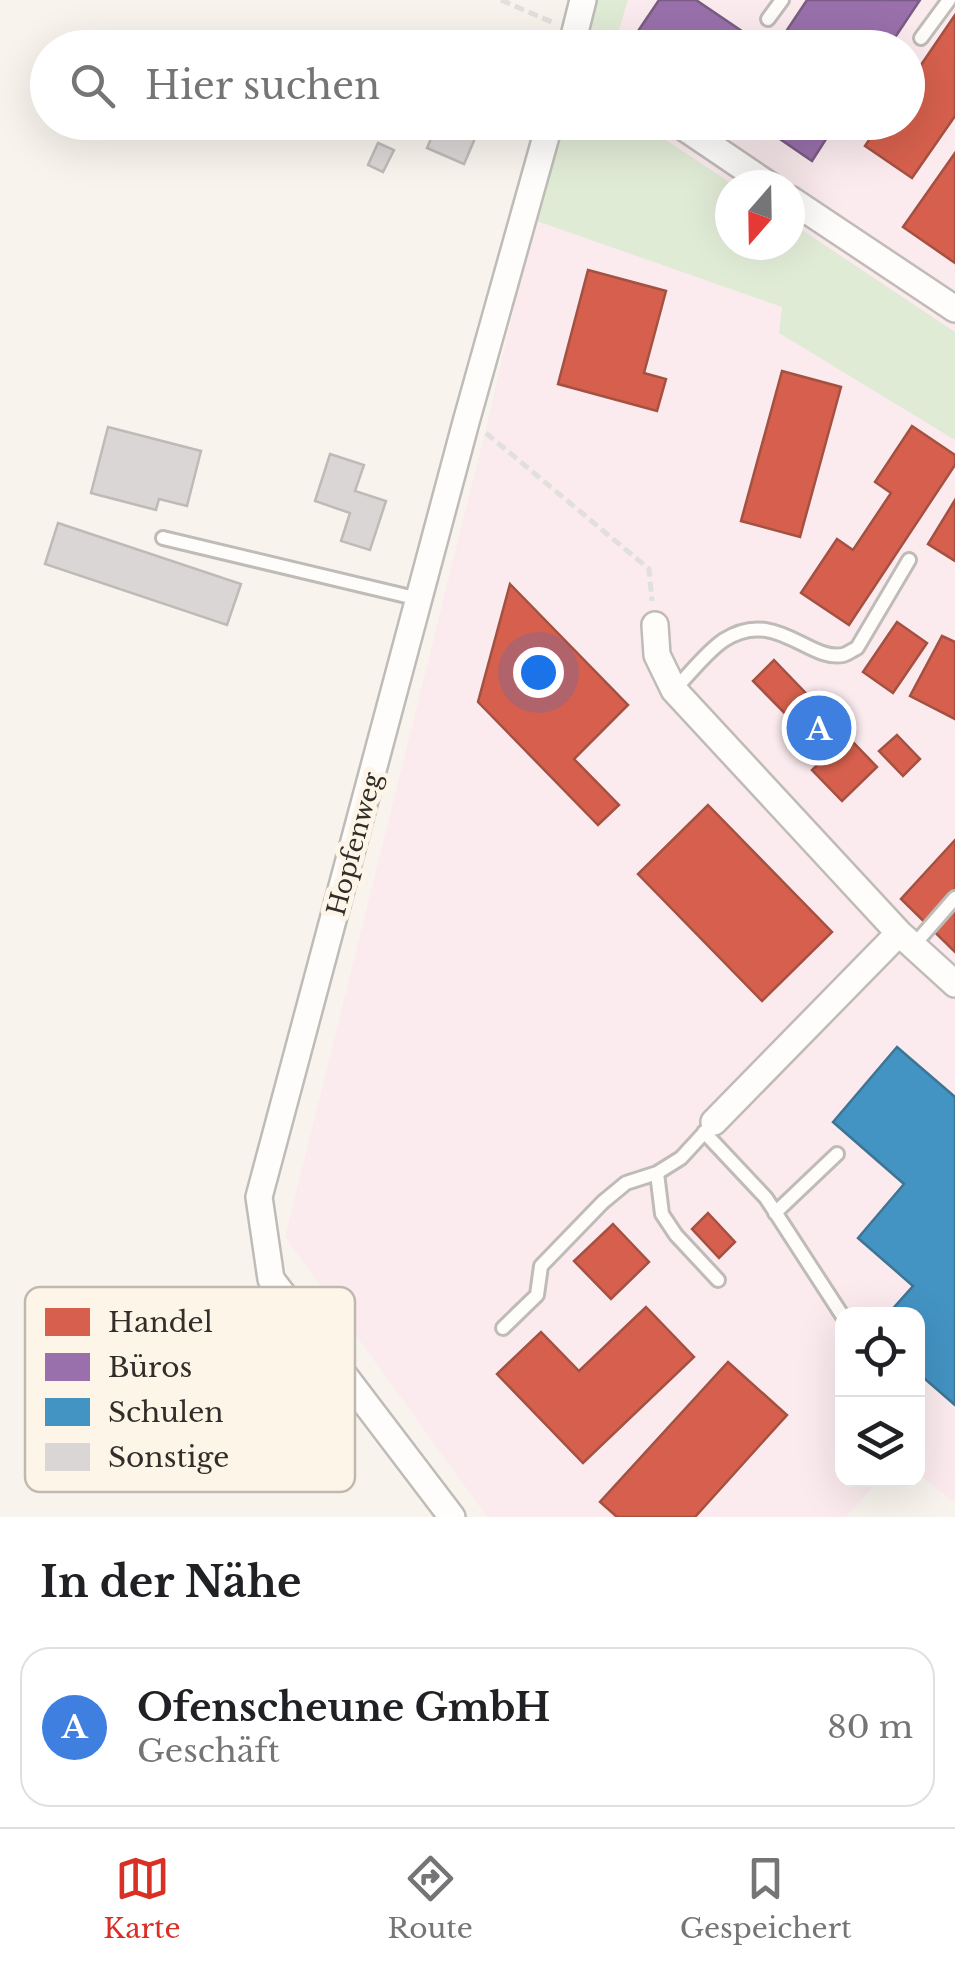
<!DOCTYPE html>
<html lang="de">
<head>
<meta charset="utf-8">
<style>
	body { margin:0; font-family:"Libre Baskerville",serif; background:#f6f6f6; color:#202124 }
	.controls { position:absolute; right:30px; bottom:30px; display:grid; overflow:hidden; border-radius:20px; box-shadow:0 10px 40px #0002 }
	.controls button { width:90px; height:90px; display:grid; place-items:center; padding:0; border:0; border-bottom:2px solid #e0e0e0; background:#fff; color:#202124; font:50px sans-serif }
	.compass { position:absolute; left:715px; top:170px; width:90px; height:90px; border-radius:50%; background:#fff; box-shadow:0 10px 40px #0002; rotate:200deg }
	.you { position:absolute; left:538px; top:672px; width:35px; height:35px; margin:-25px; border:8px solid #fff; border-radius:50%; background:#1a73e8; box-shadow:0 0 0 15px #1a73e833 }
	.badge { display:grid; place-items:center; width:65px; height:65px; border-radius:50%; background:#d93025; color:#fff; font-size:32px; font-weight:700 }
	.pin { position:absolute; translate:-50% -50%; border:5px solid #fff; box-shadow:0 2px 10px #0006 }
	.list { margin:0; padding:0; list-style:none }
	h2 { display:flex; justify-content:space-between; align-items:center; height:130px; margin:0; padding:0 40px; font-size:42px }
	h2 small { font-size:32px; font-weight:400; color:#757577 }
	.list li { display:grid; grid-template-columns:65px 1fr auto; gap:30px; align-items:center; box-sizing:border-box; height:160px; margin:0 20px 20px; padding:0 20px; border:2px solid #e0e0e0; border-radius:30px }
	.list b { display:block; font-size:38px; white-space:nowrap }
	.list p { margin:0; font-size:32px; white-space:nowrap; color:#757577 }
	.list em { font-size:32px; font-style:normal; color:#757577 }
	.icon { flex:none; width:55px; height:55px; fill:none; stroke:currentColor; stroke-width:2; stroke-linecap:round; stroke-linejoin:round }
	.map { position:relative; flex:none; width:955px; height:1517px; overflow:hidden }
	.search { position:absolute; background:#fff; box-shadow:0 10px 40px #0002; left:30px; right:30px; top:30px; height:110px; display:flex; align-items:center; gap:25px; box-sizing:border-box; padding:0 35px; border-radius:55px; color:#757577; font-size:38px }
	.sheet { height:310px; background:#fff }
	nav { display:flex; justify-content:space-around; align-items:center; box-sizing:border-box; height:140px; border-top:2px solid #e0e0e0; background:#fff; font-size:28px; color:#757577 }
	nav a { display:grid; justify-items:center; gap:5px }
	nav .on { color:#d93025 }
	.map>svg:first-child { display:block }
</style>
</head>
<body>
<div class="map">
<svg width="955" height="1517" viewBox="0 0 955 1517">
	<rect width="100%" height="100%" fill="#f8f4ed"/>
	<!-- commercial -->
	<path fill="#fbebee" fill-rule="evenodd" d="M 628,0 L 955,0 L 955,1503 L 918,1474 L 918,1314 L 842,1314 L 842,1480 L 879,1480 L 846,1517 L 487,1517 L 285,1237 L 487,424 L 534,220 L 563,123 L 908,122 L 908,48 L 614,47 ZM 730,185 L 790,185 L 790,245 L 730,245 Z"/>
	<!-- green -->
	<path fill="#e0ebd6" d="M 597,0 L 628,0 L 614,47 L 585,46 Z
		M 563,123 L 640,123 L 734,185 L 730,185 L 730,245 L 790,245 L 790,222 L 955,332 L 955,440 L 779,333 L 782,307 L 534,220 Z"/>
	<!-- shops -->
	<path fill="#d6604d" stroke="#a45142" stroke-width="2.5" d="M 955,15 L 955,116 L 912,178 L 865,146 L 881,122 L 908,122 L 908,84 Z
		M 955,153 L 955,263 L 903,227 Z
		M 588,270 L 666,291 L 644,373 L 666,379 L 657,411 L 558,384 Z
		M 782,371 L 841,387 L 800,537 L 741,521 Z
		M 912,426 L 955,455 L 955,465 L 849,625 L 801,593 L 837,539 L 853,550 L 891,493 L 875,482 Z
		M 955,500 L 955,561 L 928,544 Z
		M 510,584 L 628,705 L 574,759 L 619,805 L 598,825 L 478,702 Z
		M 897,622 L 927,643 L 893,693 L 863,672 Z
		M 942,636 L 955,642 L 955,719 L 910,696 Z
		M 774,660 L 877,767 L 842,801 L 812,770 L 827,756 L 753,681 Z
		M 897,735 L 920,759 L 903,776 L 879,751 Z
		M 708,805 L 832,932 L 762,1001 L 638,874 Z
		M 955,840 L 955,952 L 901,899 Z
		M 708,1213 L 735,1242 L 719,1258 L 692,1229 Z
		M 613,1224 L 649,1262 L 611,1299 L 574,1261 Z
		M 646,1307 L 694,1357 L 583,1463 L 497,1374 L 541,1332 L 579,1371 Z
		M 728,1362 L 787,1415 L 695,1517 L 617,1517 L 600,1502 Z"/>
	<!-- offices -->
	<path fill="#9970ab" stroke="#7a5c84" stroke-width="2.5" d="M 659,0 L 696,0 L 767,48 L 643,48 L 632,40 Z
		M 807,0 L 920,0 L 888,48 L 775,48 Z
		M 755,122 L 837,122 L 812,161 Z"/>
	<!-- schools -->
	<path fill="#4393c3" stroke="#3e7595" stroke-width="2.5" d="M 897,1047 L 955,1097 L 955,1405 L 918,1373 L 918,1314 L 888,1314 L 913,1286 L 858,1238 L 904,1184 L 833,1122 Z"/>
	<!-- building -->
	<path fill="#dad6d5" stroke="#bdbab8" stroke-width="2.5" d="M 384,35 L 412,48 L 378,48 Z
		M 438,122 L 482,122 L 464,164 L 427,148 Z
		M 378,143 L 394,150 L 383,172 L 368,165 Z
		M 108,427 L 201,451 L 187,506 L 159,499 L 156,510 L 91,493 Z
		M 330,454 L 364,465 L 355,491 L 386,501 L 370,550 L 341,541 L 350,513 L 315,501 Z
		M 58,523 L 241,584 L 227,625 L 45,564 Z"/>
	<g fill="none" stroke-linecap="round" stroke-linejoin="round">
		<defs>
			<path id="service" d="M 768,19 L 782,0
				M 921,38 L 949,0
				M 163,538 L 419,599
				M 674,690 C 690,674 706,652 724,640 C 775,607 809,662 843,655 C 848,654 852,650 857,648 L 909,560
				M 913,946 L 955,898
				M 704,1132 L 766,1198 L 842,1315
				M 657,1173 L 662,1214 L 676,1235 L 718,1280
				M 775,1213 L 837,1154
				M 503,1328 L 537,1295 L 541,1266 L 603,1202 L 626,1183 L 657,1173 L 681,1158 L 714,1122"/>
			<path id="minor" d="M 571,48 L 583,0
				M 676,122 L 769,185
				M 790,199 L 955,309
				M 655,625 L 657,655 L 674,690 L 899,933 L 955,984
				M 714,1122 L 899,933
				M 452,1517 L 271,1279 L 259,1197 L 466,422 L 550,122"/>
		</defs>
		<!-- service casing -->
		<use href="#service" stroke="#bfbcb7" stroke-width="18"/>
		<!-- minor casing -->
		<use href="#minor" stroke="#bfbcb7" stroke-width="30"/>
		<!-- path -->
		<path stroke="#e1e0dd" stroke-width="5" stroke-dasharray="10 5" stroke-linecap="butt" d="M 501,0 L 554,23
			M 486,433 L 649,569 L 652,601"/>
		<!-- service -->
		<use href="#service" stroke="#fefdfc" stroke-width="12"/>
		<!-- minor -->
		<use href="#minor" stroke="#fefdfc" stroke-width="25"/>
	</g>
	<g text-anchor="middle" stroke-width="10" stroke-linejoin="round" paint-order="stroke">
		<!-- street labels -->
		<g font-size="25" fill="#312e29" stroke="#fdf5e8">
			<text transform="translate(354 844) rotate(-75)" y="9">Hopfenweg</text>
		</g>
	</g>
	<!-- legend -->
	<rect x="25" y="1287" width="330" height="205" rx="15" fill="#fdf5e8" stroke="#c0b9af" stroke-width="2.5"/>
	<rect x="45" y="1308" width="45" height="28" fill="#d6604d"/>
	<rect x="45" y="1353" width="45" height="28" fill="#9970ab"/>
	<rect x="45" y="1398" width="45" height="28" fill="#4393c3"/>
	<rect x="45" y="1443" width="45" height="28" fill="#dad6d5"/>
	<g font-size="28" fill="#312e29">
		<text x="108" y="1332">Handel</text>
		<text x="108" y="1377">Büros</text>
		<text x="108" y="1422">Schulen</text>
		<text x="108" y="1467">Sonstige</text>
	</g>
</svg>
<div class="controls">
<button><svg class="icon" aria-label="locate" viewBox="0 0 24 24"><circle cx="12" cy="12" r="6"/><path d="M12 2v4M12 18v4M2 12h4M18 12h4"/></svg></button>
<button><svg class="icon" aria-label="layers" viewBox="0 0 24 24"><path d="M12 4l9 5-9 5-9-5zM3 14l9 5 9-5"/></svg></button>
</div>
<svg class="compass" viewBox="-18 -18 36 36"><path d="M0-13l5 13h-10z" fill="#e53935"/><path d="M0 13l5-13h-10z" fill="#757577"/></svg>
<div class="you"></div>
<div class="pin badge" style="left:819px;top:728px;background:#3f7fe0">A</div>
<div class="search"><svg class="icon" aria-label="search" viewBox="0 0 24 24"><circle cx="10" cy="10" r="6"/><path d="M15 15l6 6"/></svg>Hier suchen</div>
</div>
<section class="sheet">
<h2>In der Nähe<small></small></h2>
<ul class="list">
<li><span class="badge" style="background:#3f7fe0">A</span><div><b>Ofenscheune GmbH</b><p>Geschäft</p></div><em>80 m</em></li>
</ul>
</section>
<nav>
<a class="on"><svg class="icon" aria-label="map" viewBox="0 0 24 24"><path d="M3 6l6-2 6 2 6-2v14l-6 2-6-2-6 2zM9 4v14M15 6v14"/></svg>Karte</a>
<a><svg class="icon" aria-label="directions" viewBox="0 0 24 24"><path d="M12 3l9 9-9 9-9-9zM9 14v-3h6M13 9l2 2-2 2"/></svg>Route</a>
<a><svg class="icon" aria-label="saved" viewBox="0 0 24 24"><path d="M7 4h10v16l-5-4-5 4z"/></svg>Gespeichert</a>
</nav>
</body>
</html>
